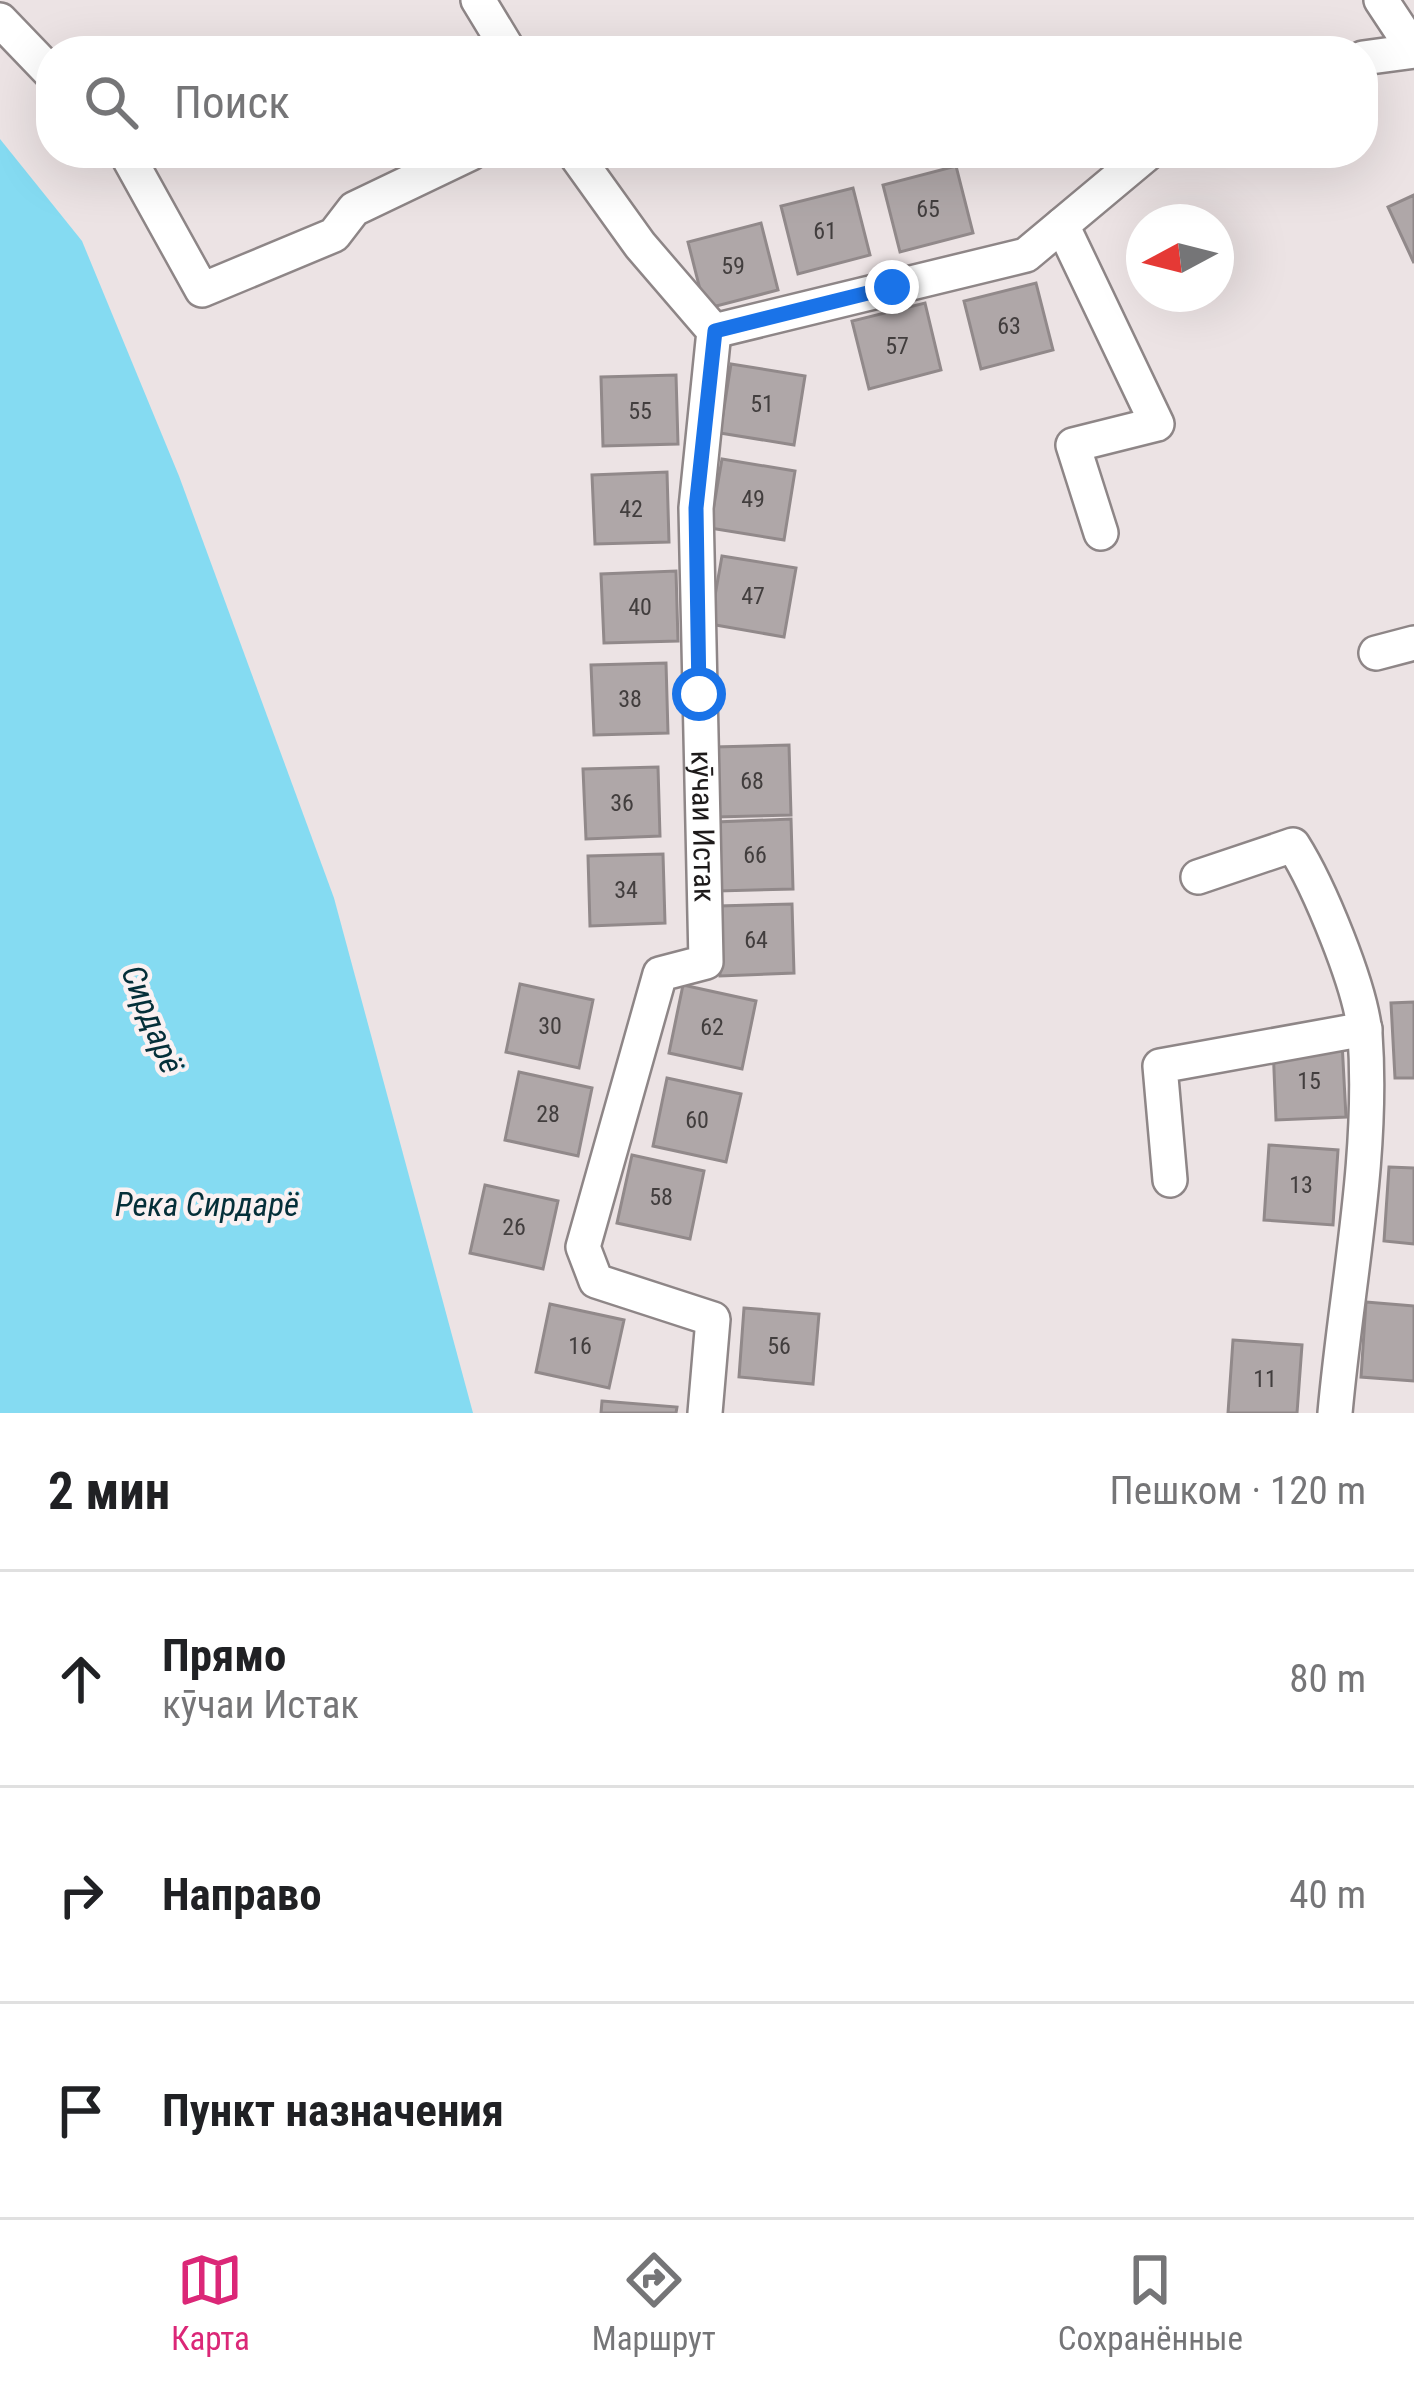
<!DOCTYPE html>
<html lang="ru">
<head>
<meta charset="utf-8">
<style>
	body { margin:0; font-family:"Roboto Condensed",sans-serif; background:#f2f2f2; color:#202124 }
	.compass { position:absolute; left:1126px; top:204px; width:108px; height:108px; border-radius:50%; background:#fff; box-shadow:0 12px 48px #0002; rotate:263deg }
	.stop { position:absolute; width:36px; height:36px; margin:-27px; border:9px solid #1a73e8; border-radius:50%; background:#fff }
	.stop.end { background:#1a73e8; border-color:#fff; box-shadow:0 3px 12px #0008 }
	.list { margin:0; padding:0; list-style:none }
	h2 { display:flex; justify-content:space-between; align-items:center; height:156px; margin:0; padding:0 48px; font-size:51px }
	h2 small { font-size:39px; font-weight:400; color:#757577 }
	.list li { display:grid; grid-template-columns:78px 1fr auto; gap:36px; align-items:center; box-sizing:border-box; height:216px; padding:0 48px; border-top:3px solid #e0e0e0 }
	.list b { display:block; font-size:45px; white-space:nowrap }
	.list p { margin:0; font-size:39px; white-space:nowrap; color:#757577 }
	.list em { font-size:39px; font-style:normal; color:#757577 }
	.icon { flex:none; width:66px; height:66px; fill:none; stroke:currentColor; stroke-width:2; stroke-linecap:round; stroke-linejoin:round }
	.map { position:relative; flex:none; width:1414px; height:1413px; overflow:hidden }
	.search { position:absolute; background:#fff; box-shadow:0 12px 48px #0002; left:36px; right:36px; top:36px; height:132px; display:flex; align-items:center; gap:30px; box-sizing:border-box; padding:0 42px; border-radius:48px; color:#757577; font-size:45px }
	.sheet { height:804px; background:#fff }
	nav { display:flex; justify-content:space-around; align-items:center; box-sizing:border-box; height:168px; border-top:3px solid #e0e0e0; background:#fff; font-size:33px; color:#757577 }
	nav a { display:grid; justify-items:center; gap:6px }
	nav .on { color:#db2777 }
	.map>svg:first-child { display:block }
</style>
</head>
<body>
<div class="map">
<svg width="1414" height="1413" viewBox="0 0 1414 1413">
	<rect width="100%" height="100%" fill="#ece3e4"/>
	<!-- water -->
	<path fill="#85dbf2" d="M 0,139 L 82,241 L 179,476 L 334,898 L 473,1413 L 0,1413 Z"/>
	<!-- building -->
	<path fill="#afa7a8" stroke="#91898a" stroke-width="3" d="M 479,37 L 487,51 L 457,51 Z
		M 956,166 L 973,233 L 900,252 L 883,185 Z
		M 853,188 L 870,255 L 798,274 L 781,206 Z
		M 1414,195 L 1414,263 L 1388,207 Z
		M 761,223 L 778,290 L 705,309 L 688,242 Z
		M 1036,283 L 1053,350 L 981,369 L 964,301 Z
		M 925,303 L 941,370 L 869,389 L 852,321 Z
		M 731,364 L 805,376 L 794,445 L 720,433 Z
		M 676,375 L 678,444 L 603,446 L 601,377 Z
		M 722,459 L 795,471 L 784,540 L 710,528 Z
		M 667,472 L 669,542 L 595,544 L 592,475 Z
		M 722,556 L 796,568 L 784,637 L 710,624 Z
		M 676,571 L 678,641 L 604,643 L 601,574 Z
		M 666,663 L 668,733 L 594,735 L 591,665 Z
		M 789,745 L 791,815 L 716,817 L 714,747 Z
		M 658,767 L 660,836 L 586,839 L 583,769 Z
		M 791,819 L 793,889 L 718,891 L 716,822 Z
		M 663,854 L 665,923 L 590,926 L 588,856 Z
		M 792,904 L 794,973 L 720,976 L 718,906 Z
		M 520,984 L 593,1000 L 579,1068 L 506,1052 Z
		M 683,985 L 756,1001 L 742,1069 L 669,1053 Z
		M 1414,1002 L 1414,1078 L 1395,1078 L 1391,1003 Z
		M 1342,1042 L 1346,1117 L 1276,1120 L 1273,1045 Z
		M 519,1072 L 592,1088 L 578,1156 L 505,1140 Z
		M 667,1078 L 741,1094 L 726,1162 L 653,1146 Z
		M 1269,1145 L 1338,1150 L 1333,1225 L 1264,1220 Z
		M 632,1155 L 704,1171 L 690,1239 L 617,1223 Z
		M 1389,1167 L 1414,1168 L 1414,1244 L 1384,1241 Z
		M 485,1185 L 558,1201 L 543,1269 L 470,1253 Z
		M 1366,1302 L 1414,1306 L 1414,1381 L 1361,1377 Z
		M 550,1304 L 624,1320 L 609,1388 L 536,1372 Z
		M 744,1308 L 819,1314 L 813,1384 L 739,1377 Z
		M 1233,1340 L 1302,1345 L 1297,1413 L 1228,1413 Z
		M 602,1401 L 677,1407 L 676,1413 L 601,1413 Z"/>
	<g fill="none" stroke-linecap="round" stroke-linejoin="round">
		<defs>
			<g id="street">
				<path d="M 478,0 L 509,51"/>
				<path d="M 1381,0 L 1414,50"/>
				<path d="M 0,20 L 51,73"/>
				<path d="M 1363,58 L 1414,51"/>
				<path d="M 126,153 L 202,290 L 334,235 L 354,209 L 471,153"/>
				<path id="s1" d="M 574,153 L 640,245 L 714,331 L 696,508 L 706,962 L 660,974 L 583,1247 L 596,1281 L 713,1319 L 705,1413"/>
				<path d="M 1062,225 L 1157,424 L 1073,445 L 1101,533"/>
				<path d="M 714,331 L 1026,255 L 1148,153"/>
				<path d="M 1376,653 L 1414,643"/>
				<path d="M 1198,877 L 1293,845 C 1319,886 1361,987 1365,1034 C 1374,1160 1346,1288 1335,1413"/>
				<path d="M 1170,1180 L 1160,1066 L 1365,1029"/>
			</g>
		</defs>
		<!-- street casing -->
		<use href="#street" stroke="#8e8687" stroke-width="38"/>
		<!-- street -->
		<use href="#street" stroke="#fff" stroke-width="33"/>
	</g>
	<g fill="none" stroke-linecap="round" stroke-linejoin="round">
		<!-- route -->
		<path stroke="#1a73e8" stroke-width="15" d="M 699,694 L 696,508 L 715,331 L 892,287"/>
	</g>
	<g text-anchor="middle" stroke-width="9" stroke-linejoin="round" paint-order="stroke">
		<!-- number labels -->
		<g font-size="24" fill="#423e3e">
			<text x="928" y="217">65</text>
			<text x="825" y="239">61</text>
			<text x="733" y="274">59</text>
			<text x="1009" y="334">63</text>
			<text x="897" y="354">57</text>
			<text x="762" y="412">51</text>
			<text x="640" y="419">55</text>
			<text x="753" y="507">49</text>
			<text x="631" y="517">42</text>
			<text x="753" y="604">47</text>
			<text x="640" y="615">40</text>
			<text x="630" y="707">38</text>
			<text x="752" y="789">68</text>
			<text x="622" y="811">36</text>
			<text x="755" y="863">66</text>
			<text x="626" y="898">34</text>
			<text x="756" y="948">64</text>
			<text x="550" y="1034">30</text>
			<text x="712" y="1035">62</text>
			<text x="1309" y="1089">15</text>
			<text x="548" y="1122">28</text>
			<text x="697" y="1128">60</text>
			<text x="1301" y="1193">13</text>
			<text x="661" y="1205">58</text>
			<text x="514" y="1235">26</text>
			<text x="580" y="1354">16</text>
			<text x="779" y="1354">56</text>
			<text x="1265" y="1387">11</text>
		</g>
		<!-- street labels -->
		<g font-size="30" fill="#1e1b1b" stroke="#faf1f2">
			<text dy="10" stroke="none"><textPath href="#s1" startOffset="723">кӯчаи Истак</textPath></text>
		</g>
		<!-- water labels -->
		<g font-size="33" font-style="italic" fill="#042f39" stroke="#faf1f2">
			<text transform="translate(153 1019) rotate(68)" y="12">Сирдарё</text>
			<text x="207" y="1216">Река Сирдарё</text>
		</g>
	</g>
</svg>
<svg class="compass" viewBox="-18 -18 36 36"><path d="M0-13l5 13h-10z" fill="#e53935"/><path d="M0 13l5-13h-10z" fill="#757577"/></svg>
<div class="stop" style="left:699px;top:694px"></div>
<div class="stop end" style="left:892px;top:287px"></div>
<div class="search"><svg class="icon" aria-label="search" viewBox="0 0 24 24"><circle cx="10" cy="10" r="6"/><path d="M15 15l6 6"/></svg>Поиск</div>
</div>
<section class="sheet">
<h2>2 мин<small>Пешком · 120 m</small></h2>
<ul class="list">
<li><svg class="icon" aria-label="ahead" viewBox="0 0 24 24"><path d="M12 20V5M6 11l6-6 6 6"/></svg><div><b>Прямо</b><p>кӯчаи Истак</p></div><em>80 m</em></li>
<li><svg class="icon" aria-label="right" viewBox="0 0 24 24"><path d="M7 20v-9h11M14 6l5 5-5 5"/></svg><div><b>Направо</b></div><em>40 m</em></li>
<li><svg class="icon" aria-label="arrive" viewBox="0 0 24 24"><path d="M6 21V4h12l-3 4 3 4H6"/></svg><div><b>Пункт назначения</b></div></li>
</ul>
</section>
<nav>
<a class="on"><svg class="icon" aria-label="map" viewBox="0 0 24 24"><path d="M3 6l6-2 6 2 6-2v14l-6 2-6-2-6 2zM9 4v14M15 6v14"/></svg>Карта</a>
<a><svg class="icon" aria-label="directions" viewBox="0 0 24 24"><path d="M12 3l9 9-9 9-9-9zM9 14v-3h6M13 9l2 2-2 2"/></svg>Маршрут</a>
<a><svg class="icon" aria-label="saved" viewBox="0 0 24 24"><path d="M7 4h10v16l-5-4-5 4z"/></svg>Сохранённые</a>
</nav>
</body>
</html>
